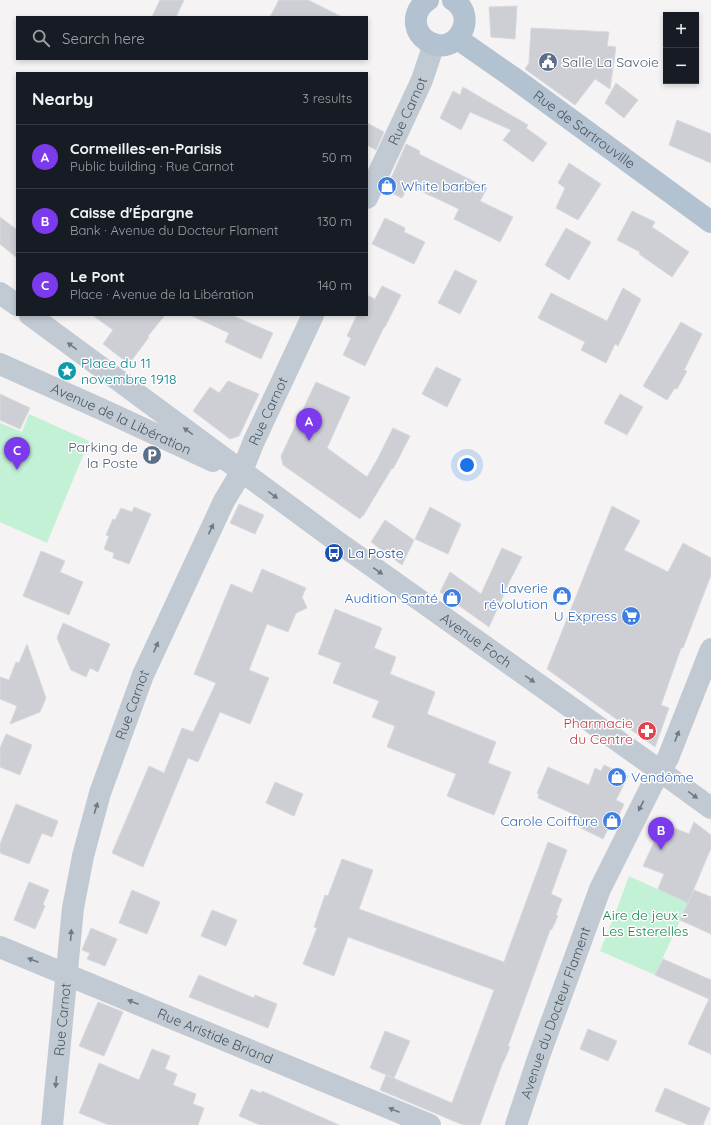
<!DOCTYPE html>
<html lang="en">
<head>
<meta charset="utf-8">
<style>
	body { margin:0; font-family:Quicksand,sans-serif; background:#20242c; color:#f1f3f6 }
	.controls { position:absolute; right:12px; top:12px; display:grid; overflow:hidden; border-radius:0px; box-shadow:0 2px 6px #0003 }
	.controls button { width:36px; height:36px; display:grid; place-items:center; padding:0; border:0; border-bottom:1px solid #363941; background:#171b24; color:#f1f3f6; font:20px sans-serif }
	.you { position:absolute; left:467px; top:465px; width:14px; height:14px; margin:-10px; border:3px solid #fff; border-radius:50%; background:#1a73e8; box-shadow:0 0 0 6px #1a73e833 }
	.badge { display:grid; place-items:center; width:26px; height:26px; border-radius:50%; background:#7c3aed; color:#fff; font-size:13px; font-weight:700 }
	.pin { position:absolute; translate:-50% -33px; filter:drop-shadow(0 1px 2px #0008) }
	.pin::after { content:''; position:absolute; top:21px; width:14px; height:12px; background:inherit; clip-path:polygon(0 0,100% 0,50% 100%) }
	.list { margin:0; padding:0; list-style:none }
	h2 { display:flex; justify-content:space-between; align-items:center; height:52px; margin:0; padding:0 16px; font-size:17px }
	h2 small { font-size:13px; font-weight:400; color:#9ea1a6 }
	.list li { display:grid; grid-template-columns:26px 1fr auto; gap:12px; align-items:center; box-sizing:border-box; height:64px; padding:0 16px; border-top:1px solid #363941 }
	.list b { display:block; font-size:15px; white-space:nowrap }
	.list p { margin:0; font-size:13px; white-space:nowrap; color:#9ea1a6 }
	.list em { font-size:13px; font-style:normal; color:#9ea1a6 }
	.icon { flex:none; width:22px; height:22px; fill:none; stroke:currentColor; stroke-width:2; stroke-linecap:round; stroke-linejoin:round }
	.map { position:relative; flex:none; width:711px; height:1125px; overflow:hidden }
	.search { position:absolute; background:#171b24; box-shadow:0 2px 6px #0003; left:16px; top:16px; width:352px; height:44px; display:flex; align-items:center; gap:10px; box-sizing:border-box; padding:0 14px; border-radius:0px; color:#9ea1a6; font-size:15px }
	.panel { position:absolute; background:#171b24; box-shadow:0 2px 6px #0003; left:16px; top:72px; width:352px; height:244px; border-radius:0px }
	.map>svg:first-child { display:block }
</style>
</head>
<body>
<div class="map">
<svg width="711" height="1125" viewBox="0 0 711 1125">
	<rect width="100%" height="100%" fill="#f5f3f3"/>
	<!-- green -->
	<path fill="#c3f1d5" d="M 29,414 L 89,441 L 47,543 L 0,522 L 0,423 L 22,432 Z
		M 629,876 L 688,903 L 655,975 L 600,951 L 615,914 Z"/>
	<!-- building -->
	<path fill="#cdcfd5" stroke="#d7d9de" d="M 160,0 L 184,0 L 176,17 L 152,17 Z
		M 279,0 L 308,0 L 342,17 L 270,17 Z
		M 517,6 L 515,39 L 491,37 L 489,7 Z
		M 531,28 L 609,32 L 607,46 L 616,47 L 610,89 L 595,79 L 575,105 L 525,69 L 529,63 Z
		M 616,83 L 638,100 L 624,118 L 605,103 Z
		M 463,87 L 528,125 L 526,128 L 547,143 L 533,162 L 503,140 L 511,130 L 470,112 L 461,130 L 440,118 L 453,91 L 460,95 Z
		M 677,120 L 711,134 L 711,163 L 669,145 Z
		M 367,123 L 384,132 L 376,150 L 367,145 Z
		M 406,144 L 420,151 L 419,154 L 487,188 L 480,201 L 513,217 L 500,242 L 454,219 L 459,209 L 408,185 L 402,198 L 386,190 Z
		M 569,163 L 601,184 L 578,220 L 556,208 L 565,188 L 558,183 Z
		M 632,211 L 655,222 L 652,227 L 689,252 L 672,277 L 639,254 L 640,252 L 617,240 Z
		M 0,217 L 17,230 L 17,258 L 0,244 Z
		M 385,218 L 405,228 L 404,232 L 425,242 L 414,264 L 372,244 Z
		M 566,228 L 591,242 L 569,280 L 545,265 Z
		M 455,270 L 477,281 L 460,314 L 438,303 Z
		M 382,286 L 401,295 L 385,327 L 384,327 L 365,366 L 343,355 L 351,338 L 347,336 L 357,315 L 367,315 L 367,295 L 375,299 Z
		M 623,288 L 641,299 L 618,346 L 615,344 L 606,363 L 581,350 L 585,342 L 538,318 L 551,293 L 607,321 Z
		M 92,315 L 165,315 L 148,336 L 149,337 L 129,364 L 103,344 L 113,330 Z
		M 190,315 L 231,315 L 273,333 L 261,359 L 225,342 L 229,333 Z
		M 681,322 L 702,334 L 684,370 L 687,371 L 677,389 L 675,388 L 667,400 L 643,386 Z
		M 436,367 L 461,379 L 447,407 L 422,394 Z
		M 228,381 L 259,394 L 239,436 L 230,439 L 193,411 L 210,387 L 219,393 Z
		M 316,382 L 350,397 L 327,448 L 367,477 L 377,460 L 393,428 L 410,436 L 393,469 L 392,468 L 363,516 L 363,515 L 360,519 L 283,465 L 281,456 Z
		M 0,394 L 30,408 L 20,429 L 0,420 Z
		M 620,394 L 643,407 L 627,435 L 604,423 Z
		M 239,504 L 264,515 L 255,534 L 230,523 Z
		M 612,506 L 640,521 L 624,550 L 668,572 L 683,543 L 711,558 L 711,575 L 683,648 L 681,648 L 661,705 L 669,708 L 655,747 L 547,669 Z
		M 134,507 L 151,514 L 129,564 L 113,558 L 114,553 L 104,549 L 109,536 L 106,535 L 113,519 L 115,520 L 121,508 L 132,512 Z
		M 430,507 L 461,524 L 448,554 L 415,539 Z
		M 385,520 L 414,540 L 402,565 L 371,542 Z
		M 502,548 L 522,557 L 503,594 L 504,594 L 489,627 L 440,592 L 450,572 L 481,594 Z
		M 41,551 L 65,561 L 60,572 L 83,582 L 69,615 L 23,596 Z
		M 262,569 L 306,588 L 302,597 L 307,608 L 296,613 L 288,632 L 267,624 L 249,670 L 269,678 L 250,724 L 220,712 L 198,762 L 188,758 L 143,867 L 112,853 L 149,766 L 164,773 L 182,728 L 193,732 L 216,683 L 194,674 L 231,584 L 252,593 Z
		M 335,609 L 382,628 L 374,648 L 396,657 L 390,674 L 435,692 L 427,714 L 496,742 L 488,763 L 511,772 L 494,815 L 447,796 L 456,774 L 387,747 L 395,726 L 372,717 L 379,701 L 333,683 L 341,663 L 318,654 Z
		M 63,623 L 110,644 L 98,672 L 90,668 L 86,677 L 71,670 L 57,638 Z
		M 27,644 L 46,698 L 40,712 L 10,724 L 17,706 L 0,699 L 0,677 L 9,680 L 16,662 L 19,663 Z
		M 6,734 L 32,745 L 20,775 L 0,767 L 0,748 Z
		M 604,765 L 628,776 L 616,800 L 624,804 L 613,828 L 609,827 L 603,839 L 575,825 L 578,816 L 538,798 L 539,794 L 537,793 L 548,767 L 589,785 L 595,768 L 601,771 Z
		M 275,782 L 303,794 L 294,816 L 266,803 Z
		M 16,804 L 58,821 L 52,837 L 42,833 L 29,864 L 0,853 L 0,844 Z
		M 694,822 L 711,835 L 711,848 L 688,903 L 658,889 L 664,874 L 643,866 L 658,834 L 659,834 L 664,824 L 689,834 Z
		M 548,842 L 567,850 L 551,894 L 562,899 L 556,915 L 558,916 L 552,929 L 550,930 L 508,1046 L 510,1047 L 504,1061 L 503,1062 L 480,1125 L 463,1125 L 380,1090 L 386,1075 L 452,1103 L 494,990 L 348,937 L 334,976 L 303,964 L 317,928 L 314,927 L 325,895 L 328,896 L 342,859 L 373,870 L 359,909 L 504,962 Z
		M 29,882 L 49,890 L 43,904 L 45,906 L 35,929 L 14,920 Z
		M 132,890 L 160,902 L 147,934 L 119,923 Z
		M 694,890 L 711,897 L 711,934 L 680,920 Z
		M 212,910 L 237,920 L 226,946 L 201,936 Z
		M 91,928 L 117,939 L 105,966 L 87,959 L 90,953 L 82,950 Z
		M 663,959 L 711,980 L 711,1054 L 688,1044 L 709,999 L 655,975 Z
		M 199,975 L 254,998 L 255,995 L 277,1004 L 268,1028 L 189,997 Z
		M 98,1002 L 123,1012 L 104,1056 L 79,1046 Z
		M 588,1029 L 617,1041 L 608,1061 L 580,1049 Z
		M 385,1031 L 410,1041 L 394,1078 L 370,1068 Z
		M 152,1049 L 170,1056 L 165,1069 L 177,1074 L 173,1085 L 196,1094 L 193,1104 L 204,1108 L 198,1125 L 109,1125 L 79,1113 L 99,1063 L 139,1080 Z
		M 665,1088 L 710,1108 L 703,1125 L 689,1125 L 655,1111 Z
		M 251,1089 L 261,1093 L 262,1091 L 339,1125 L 260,1125 L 239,1116 Z"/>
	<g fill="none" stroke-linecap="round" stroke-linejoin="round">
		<!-- minor -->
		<g stroke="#c1cad2" stroke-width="22">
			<path id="s1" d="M 367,198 L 422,80 L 434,44"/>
			<path d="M 0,293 L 17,305"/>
			<path id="s2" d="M 30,315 L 335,540 L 649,763 L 711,808"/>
			<path id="s3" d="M 0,364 L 101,409 L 213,461"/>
			<path id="s4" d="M 0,947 L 430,1125"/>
			<path id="s5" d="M 52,1125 L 73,908 L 83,856 L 100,793 L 143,675 L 224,501 L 242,471 L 254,441 L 313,315"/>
			<path id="s6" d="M 516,1125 L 539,1056 L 600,889 L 651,787 L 668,758 L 711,649"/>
		</g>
		<!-- major -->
		<g stroke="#b3c2d1" stroke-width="22">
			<path d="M 428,0 C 420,5 415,14 416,24 C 417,31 421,37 427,41 C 455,59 480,17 453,0"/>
			<path id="s7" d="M 458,38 L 465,44 L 511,76 L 711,222"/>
		</g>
	</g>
	<!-- one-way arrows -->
	<defs><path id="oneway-solid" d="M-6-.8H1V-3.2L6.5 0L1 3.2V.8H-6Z"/></defs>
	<g fill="#6e7983">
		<use href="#oneway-solid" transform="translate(72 346) rotate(-144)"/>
		<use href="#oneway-solid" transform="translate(188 431) rotate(-144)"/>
		<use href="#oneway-solid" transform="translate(273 495) rotate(36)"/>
		<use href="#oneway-solid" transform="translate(211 529) rotate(-65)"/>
		<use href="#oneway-solid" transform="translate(378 571) rotate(35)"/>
		<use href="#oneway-solid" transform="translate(156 647) rotate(-66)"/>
		<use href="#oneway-solid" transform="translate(530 679) rotate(35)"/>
		<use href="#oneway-solid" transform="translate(677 736) rotate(-69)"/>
		<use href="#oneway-solid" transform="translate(693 795) rotate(36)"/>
		<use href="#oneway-solid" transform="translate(641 806) rotate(117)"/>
		<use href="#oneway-solid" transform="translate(96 808) rotate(-73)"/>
		<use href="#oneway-solid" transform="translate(71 935) rotate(-86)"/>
		<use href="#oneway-solid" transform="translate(33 960) rotate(-159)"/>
		<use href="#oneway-solid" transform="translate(133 1002) rotate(-158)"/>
		<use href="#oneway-solid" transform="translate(56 1082) rotate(95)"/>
		<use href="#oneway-solid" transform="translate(394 1110) rotate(-158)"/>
	</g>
	<!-- icons -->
	<defs>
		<symbol id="civic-disc" viewBox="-11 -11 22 22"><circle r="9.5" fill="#5c6f8a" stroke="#fff"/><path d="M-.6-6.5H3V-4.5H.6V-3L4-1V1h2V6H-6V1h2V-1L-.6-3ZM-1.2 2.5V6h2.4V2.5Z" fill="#fff"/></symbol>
		<symbol id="shop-disc" viewBox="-11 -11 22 22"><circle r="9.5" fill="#3f7fe0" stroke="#fff"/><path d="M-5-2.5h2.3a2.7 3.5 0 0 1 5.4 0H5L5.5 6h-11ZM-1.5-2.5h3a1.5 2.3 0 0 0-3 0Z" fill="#fff"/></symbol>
		<symbol id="sight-disc" viewBox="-11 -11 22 22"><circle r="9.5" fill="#0f9aa8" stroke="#fff"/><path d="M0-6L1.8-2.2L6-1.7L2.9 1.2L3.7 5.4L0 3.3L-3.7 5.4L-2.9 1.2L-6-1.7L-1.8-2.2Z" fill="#fff"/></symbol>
		<symbol id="parking-disc" viewBox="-11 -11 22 22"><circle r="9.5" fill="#5c6f8a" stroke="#fff"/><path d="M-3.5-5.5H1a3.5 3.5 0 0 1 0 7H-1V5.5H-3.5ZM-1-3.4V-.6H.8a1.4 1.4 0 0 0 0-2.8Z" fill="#fff"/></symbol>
		<symbol id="bus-disc" viewBox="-11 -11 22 22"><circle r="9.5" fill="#1a4fb4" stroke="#fff"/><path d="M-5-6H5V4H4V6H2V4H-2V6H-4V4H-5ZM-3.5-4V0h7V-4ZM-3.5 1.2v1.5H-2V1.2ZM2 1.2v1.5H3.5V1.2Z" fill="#fff"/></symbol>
		<symbol id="supermarket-disc" viewBox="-11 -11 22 22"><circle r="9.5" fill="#3f7fe0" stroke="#fff"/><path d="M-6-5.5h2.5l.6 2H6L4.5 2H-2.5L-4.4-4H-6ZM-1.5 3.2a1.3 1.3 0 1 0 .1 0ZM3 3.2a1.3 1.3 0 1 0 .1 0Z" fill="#fff"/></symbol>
		<symbol id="pharmacy-disc" viewBox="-11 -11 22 22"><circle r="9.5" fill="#e0444e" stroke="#fff"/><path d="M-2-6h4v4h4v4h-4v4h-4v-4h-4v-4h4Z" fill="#fff"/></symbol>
	</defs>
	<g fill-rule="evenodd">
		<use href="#civic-disc" x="537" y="51" width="22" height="22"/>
		<use href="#shop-disc" x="376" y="175" width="22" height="22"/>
		<use href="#sight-disc" x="56" y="360" width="22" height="22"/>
		<use href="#parking-disc" x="141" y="444" width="22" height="22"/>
		<use href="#bus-disc" x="323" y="542" width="22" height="22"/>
		<use href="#shop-disc" x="551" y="585" width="22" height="22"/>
		<use href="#shop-disc" x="441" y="587" width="22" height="22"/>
		<use href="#supermarket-disc" x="620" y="605" width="22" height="22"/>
		<use href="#pharmacy-disc" x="636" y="720" width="22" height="22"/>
		<use href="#shop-disc" x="606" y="766" width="22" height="22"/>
		<use href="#shop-disc" x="601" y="810" width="22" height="22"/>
	</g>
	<g text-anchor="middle" stroke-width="3" stroke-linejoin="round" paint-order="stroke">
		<!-- service labels -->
		<g font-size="14" fill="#4e5e75" stroke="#fff" text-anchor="start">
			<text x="562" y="67">Salle La Savoie</text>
			<text x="138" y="452" text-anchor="end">Parking de<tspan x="138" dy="16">la Poste</tspan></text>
		</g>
		<!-- street labels -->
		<g font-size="14" fill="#4a5661" stroke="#fff">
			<text dy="5" stroke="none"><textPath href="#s1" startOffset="96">Rue Carnot</textPath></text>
			<text dy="5" stroke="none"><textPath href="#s7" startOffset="156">Rue de Sartrouville</textPath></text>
			<text dy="5" stroke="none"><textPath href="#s5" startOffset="754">Rue Carnot</textPath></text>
			<text dy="5" stroke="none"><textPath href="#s3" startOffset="133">Avenue de la Libération</textPath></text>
			<text dy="5" stroke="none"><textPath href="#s2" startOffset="552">Avenue Foch</textPath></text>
			<text dy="5" stroke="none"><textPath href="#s5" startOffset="430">Rue Carnot</textPath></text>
			<text dy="5" stroke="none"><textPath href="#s6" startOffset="119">Avenue du Docteur Flament</textPath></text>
			<text dy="5" stroke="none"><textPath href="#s5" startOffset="106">Rue Carnot</textPath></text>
			<text dy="5" stroke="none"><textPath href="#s4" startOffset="233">Rue Aristide Briand</textPath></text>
		</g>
		<!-- shop labels -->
		<g font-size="14" fill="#366cbe" stroke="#fff" text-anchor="end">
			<text x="401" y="191" text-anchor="start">White barber</text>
			<text x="548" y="593">Laverie<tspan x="548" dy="16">révolution</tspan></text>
			<text x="438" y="603">Audition Santé</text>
			<text x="617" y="621">U Express</text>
			<text x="631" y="782" text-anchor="start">Vendôme</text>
			<text x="598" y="826">Carole Coiffure</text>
		</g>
		<!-- culture labels -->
		<g font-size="14" fill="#0d838f" stroke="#fff" text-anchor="start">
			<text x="81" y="368">Place du 11<tspan x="81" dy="16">novembre 1918</tspan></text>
		</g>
		<!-- transit labels -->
		<g font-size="14" fill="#164399" stroke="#fff" text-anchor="start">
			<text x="348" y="558">La Poste</text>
		</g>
		<!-- health labels -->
		<g font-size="14" fill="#be3a42" stroke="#fff" text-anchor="end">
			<text x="633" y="728">Pharmacie<tspan x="633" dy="16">du Centre</tspan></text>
		</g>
		<!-- park labels -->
		<g font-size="14" fill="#17864f" stroke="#fff">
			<text x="645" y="920">Aire de jeux -<tspan x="645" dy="16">Les Esterelles</tspan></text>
		</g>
	</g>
</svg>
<div class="controls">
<button>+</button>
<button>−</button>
</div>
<div class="you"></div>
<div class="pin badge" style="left:309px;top:441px">A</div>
<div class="pin badge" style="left:661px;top:850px">B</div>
<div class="pin badge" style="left:17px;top:470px">C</div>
<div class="search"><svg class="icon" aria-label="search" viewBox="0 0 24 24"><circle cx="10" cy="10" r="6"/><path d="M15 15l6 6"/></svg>Search here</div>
<section class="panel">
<h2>Nearby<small>3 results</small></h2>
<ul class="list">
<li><span class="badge">A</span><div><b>Cormeilles-en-Parisis</b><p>Public building · Rue Carnot</p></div><em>50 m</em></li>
<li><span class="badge">B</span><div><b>Caisse d'Épargne</b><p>Bank · Avenue du Docteur Flament</p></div><em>130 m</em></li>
<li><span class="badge">C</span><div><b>Le Pont</b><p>Place · Avenue de la Libération</p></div><em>140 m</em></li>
</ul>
</section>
</div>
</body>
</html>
